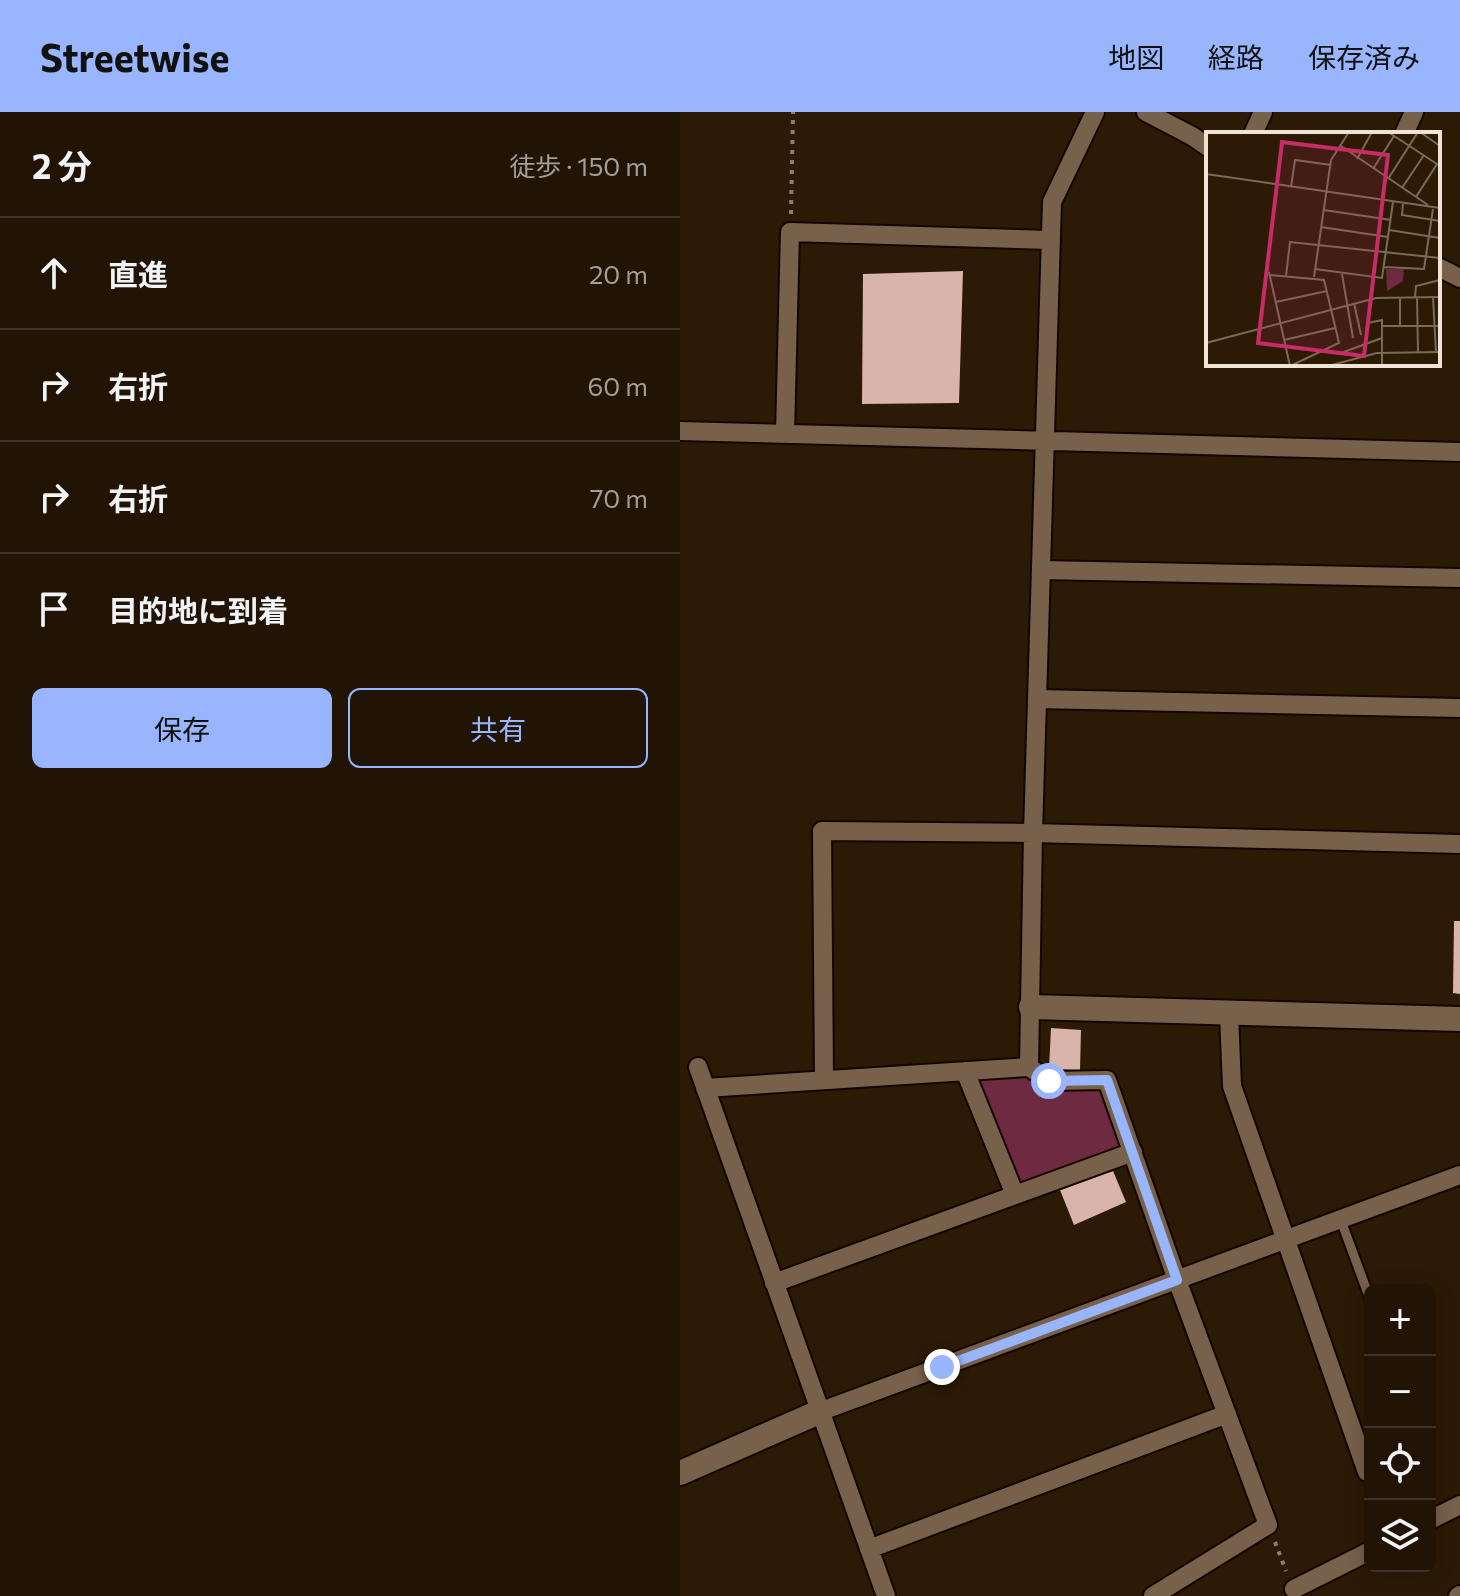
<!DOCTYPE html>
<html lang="ja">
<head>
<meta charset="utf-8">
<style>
	body { margin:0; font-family:Commissioner,"Noto Sans JP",sans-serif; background:#2d2113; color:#f1f3f6 }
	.controls { position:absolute; right:24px; bottom:24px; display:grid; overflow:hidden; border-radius:12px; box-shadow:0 4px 20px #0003 }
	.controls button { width:72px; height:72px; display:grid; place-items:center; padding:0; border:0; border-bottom:2px solid #3e3326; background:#211404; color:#f1f3f6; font:40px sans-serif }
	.stop { position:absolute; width:24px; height:24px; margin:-18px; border:6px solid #98b5fd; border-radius:50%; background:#fff }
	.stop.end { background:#98b5fd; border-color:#fff; box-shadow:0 2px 8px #0008 }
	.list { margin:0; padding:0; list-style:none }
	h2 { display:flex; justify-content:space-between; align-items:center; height:104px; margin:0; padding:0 32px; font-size:34px }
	h2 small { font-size:26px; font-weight:400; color:#a29e9a }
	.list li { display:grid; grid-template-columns:52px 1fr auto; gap:24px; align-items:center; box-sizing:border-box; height:112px; padding:0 32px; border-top:2px solid #3e3326 }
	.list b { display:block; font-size:30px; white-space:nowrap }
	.list em { font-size:26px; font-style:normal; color:#a29e9a }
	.actions { display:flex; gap:16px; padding:24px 32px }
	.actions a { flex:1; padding:18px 0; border:2px solid #98b5fd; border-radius:12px; text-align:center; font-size:28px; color:#98b5fd }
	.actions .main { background:#98b5fd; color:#111 }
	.icon { flex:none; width:44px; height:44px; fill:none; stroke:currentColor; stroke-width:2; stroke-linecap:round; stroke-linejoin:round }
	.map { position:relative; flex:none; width:780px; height:1484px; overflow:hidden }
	header { display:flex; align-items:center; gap:48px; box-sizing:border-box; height:112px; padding:0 40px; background:#98b5fd; color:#111 }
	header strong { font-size:38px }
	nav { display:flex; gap:44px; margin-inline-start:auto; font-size:28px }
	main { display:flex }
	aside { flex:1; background:#211404 }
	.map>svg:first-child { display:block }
</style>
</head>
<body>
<header>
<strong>Streetwise</strong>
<nav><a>地図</a><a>経路</a><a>保存済み</a></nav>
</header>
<main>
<aside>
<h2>2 分<small>徒歩 · 150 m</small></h2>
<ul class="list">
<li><svg class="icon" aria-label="ahead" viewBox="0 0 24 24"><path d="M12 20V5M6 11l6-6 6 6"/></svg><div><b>直進</b></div><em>20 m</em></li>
<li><svg class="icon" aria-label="right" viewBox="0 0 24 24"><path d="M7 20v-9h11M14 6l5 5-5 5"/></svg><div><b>右折</b></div><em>60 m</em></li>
<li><svg class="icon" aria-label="right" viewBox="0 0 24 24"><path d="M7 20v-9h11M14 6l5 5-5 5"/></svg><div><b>右折</b></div><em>70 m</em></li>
<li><svg class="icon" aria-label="arrive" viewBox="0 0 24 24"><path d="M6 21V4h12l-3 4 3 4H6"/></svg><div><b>目的地に到着</b></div></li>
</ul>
<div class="actions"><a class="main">保存</a><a>共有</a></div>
</aside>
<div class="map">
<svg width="780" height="1484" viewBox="0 0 780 1484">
	<rect width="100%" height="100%" fill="#2c1a05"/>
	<!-- green -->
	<path fill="#6e2a40" d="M 349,955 L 371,975 L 427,968 L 453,1040 L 335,1083 L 285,959 Z"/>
	<!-- building -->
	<path fill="#d8b4ab" d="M 283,159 L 279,291 L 182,292 L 183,162 Z
		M 774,809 L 780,809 L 780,882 L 773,881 Z
		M 371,916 L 401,918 L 400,958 L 369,957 Z
		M 433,1059 L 446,1090 L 394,1113 L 380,1078 Z"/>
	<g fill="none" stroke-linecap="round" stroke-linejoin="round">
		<defs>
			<path id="lane" d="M 660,1106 L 690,1187"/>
			<path id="street" d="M 466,0 L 512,24 L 528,35
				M 573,22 L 583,0
				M 724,22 L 734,0
				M 758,155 L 780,166
				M 0,319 L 780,340
				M 105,322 L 110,120 L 371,128
				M 361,458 L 780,466
				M 357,587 L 780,596
				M 549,902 L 552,974 L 687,1360
				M 18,955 L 206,1484
				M 349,955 L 353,721 L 372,90 L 415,0
				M 285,959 L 335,1083
				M 144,968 L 142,719 L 353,721 L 780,732
				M 25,976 L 349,955 L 369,969 L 427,968 L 497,1168 L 588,1413 L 473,1484
				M 94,1171 L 453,1040
				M 139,1300 L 780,1063
				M 750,1408 L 780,1393
				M 189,1437 L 547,1302
				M 614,1477 L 690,1439
				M 778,1484 L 780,1483"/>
			<path id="secondary" d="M 351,895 L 780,907
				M 0,1361 L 139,1300"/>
		</defs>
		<!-- lane casing -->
		<use href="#lane" stroke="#140500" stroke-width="13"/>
		<!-- street casing -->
		<use href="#street" stroke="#140500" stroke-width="22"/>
		<!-- secondary casing -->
		<use href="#secondary" stroke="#140500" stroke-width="28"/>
		<!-- path -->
		<path stroke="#8e7e6d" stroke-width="4" stroke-dasharray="4 6" stroke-linecap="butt" d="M 111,102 L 113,0
			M 595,1430 L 606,1459"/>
		<!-- lane -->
		<use href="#lane" stroke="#77614a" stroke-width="9"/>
		<!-- street -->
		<use href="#street" stroke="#77614a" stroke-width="18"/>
		<!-- secondary -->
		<use href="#secondary" stroke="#77614a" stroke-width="24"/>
	</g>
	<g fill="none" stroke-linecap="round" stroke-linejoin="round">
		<!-- route -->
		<path stroke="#98b5fd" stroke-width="10" d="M 262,1255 L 497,1168 L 427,968 L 369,969"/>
	</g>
	<!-- overview -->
	<g transform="translate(526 20)">
		<rect width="234" height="234" fill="#2c1a05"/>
		<path d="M 180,137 L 198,137 L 197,149 L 181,159 Z" fill="#6e2a40"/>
		<path fill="none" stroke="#7a6a59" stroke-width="2" d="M 182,0 L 234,34M 214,0 L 234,14M 135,14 L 222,73M 151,27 L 166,0M 167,37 L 188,4M 0,42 L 234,76M 182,47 L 212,0M 85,55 L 89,28 L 125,33M 196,56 L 218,23M 210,65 L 231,32M 197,72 L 196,83 L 234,89M 118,78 L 185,88M 115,95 L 182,105M 183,98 L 234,106M 178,135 L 218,137 L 227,77M 109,137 L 176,146 L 187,70M 63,140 L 84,234M 136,142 L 147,206M 64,143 L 118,148 L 133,211 L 84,234M 80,144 L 84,110 L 234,126M 108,145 L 125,28 L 143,0M 209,165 L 210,154 L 234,148M 211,165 L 212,220M 227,165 L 230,220M 70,170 L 121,159M 148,171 L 155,203M 162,191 L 176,188 L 176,234M 176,194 L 234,194M 194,194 L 194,165M 78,208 L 129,196M 0,211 L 170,166 L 234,165M 135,221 L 176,206M 122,234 L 171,221 L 234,220"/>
		<path fill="#c72c67" fill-opacity="0.15" stroke="#c72c67" stroke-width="4" d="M 76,10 L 182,23 L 158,224 L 52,211 Z"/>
		<rect width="234" height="234" fill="none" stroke="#f0e3d6" stroke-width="4"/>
	</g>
</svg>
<div class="controls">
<button>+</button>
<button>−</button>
<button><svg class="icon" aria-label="locate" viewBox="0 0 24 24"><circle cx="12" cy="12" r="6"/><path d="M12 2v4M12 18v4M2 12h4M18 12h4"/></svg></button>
<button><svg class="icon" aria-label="layers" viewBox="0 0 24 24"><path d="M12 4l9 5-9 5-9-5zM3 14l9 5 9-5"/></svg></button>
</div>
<div class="stop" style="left:369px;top:969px"></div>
<div class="stop end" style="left:262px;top:1255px"></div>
</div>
</main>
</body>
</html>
